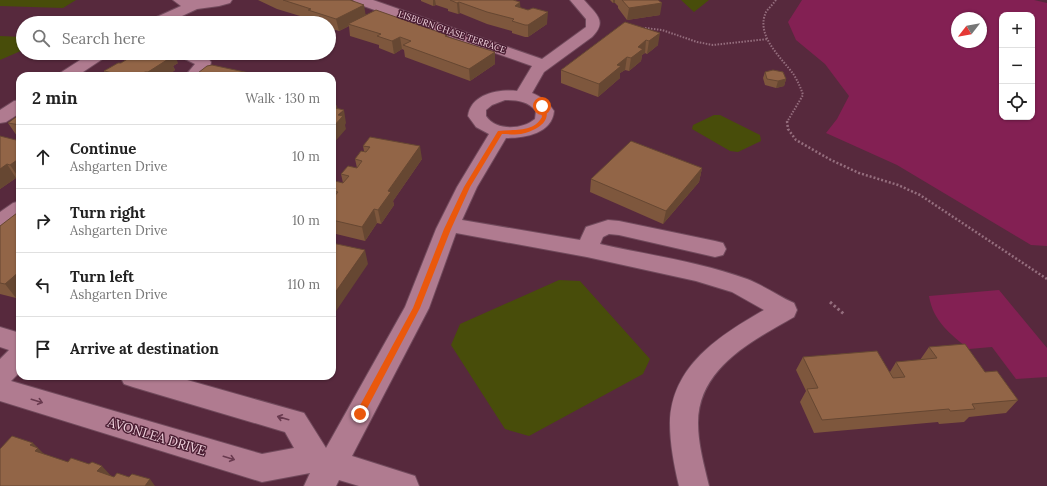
<!DOCTYPE html>
<html lang="en">
<head>
<meta charset="utf-8">
<style>
	body { margin:0; font-family:Lora,serif; background:#f6f6f6; color:#222 }
	.controls { position:absolute; right:12px; top:12px; display:grid; overflow:hidden; border-radius:8px; box-shadow:0 1px 3px #0004 }
	.controls button { width:36px; height:36px; display:grid; place-items:center; padding:0; border:0; border-bottom:1px solid #e0e0e0; background:#fff; color:#222; font:20px sans-serif }
	.compass { position:absolute; left:951px; top:12px; width:36px; height:36px; border-radius:50%; background:#fff; box-shadow:0 1px 3px #0004; rotate:239deg }
	.stop { position:absolute; width:12px; height:12px; margin:-9px; border:3px solid #ea580c; border-radius:50%; background:#fff }
	.stop.end { background:#ea580c; border-color:#fff; box-shadow:0 1px 4px #0008 }
	.list { margin:0; padding:0; list-style:none }
	h2 { display:flex; justify-content:space-between; align-items:center; height:52px; margin:0; padding:0 16px; font-size:17px }
	h2 small { font-size:13px; font-weight:400; color:#767676 }
	.list li { display:grid; grid-template-columns:26px 1fr auto; gap:12px; align-items:center; box-sizing:border-box; height:64px; padding:0 16px; border-top:1px solid #e0e0e0 }
	.list b { display:block; font-size:15px; white-space:nowrap }
	.list p { margin:0; font-size:13px; white-space:nowrap; color:#767676 }
	.list em { font-size:13px; font-style:normal; color:#767676 }
	.icon { flex:none; width:22px; height:22px; fill:none; stroke:currentColor; stroke-width:2; stroke-linecap:round; stroke-linejoin:round }
	.map { position:relative; flex:none; width:1047px; height:486px; overflow:hidden }
	.search { position:absolute; background:#fff; box-shadow:0 1px 3px #0004; left:16px; top:16px; width:320px; height:44px; display:flex; align-items:center; gap:10px; box-sizing:border-box; padding:0 14px; border-radius:22px; color:#767676; font-size:15px }
	.panel { position:absolute; background:#fff; box-shadow:0 1px 3px #0004; left:16px; top:72px; width:320px; height:308px; border-radius:12px }
	.map>svg:first-child { display:block }
</style>
</head>
<body>
<div class="map">
<svg width="1047" height="486" viewBox="0 0 1047 486">
	<rect width="100%" height="100%" fill="#57293d"/>
	<!-- green -->
	<path fill="#484d0a" d="M 0,0 L 76,0 L 63,8 L 0,6 Z
		M 681,0 L 709,0 L 694,12 Z
		M 0,36 L 23,37 L 23,50 L 0,60 Z
		M 714,115 L 720,115 L 760,135 L 761,141 L 738,152 L 730,151 L 692,129 L 693,125 Z
		M 559,280 L 580,281 L 650,359 L 643,374 L 529,436 L 505,429 L 451,345 L 460,324 Z"/>
	<!-- water -->
	<path fill="#832053" fill-rule="evenodd" d="M 802,0 L 1034,0 L 1047,3 L 1047,246 L 1031,245 L 897,165 L 826,133 L 837,119 L 849,96 L 825,64 L 796,40 L 788,22 ZM 1002,15 L 1032,15 L 1032,117 L 1002,117 ZM 957,18 L 981,18 L 981,42 L 957,42 Z
		M 999,290 L 1047,348 L 1047,377 L 1016,379 L 992,347 L 969,349 C 950,334 933,321 929,296 Z"/>
	<g fill="none" stroke-linecap="round" stroke-linejoin="round">
		<defs>
			<path id="minor" d="M 173,0 L 232,0 L 230,3 L 219,6 L 197,9 L 167,23 L 148,23 L 150,20 L 181,6 Z
				M 353,0 L 373,0 L 542,59 L 586,27 L 586,19 L 570,0 L 584,0 C 596,14 608,21 592,37 L 544,72 L 532,93 C 542,97 548,102 554,111 C 552,134 524,138 506,138 L 477,187 L 462,220 L 580,240 L 586,227 L 608,220 L 619,221 L 715,241 L 723,243 L 726,249 L 723,255 L 715,257 L 619,235 L 609,234 L 603,237 L 600,244 C 649,255 700,262 747,279 C 763,285 778,296 794,303 L 797,310 L 794,317 C 752,341 698,368 698,423 C 698,444 704,465 709,486 L 679,486 C 674,465 670,444 670,423 C 671,366 720,335 764,310 L 732,292 L 696,281 L 587,257 L 456,233 L 429,308 L 352,456 L 415,476 L 419,486 L 359,486 L 339,480 L 336,486 L 304,486 L 310,473 L 262,482 L 0,401 L 0,359 L 9,350 L 0,347 L 0,327 L 20,333 L 20,372 L 11,381 L 262,454 L 294,448 L 285,432 L 133,387 L 124,384 L 120,376 L 173,376 L 304,413 L 326,448 L 405,307 L 436,229 L 457,187 L 489,134 L 476,127 L 468,116 C 471,94 498,89 517,91 L 532,66 L 355,3 ZM 505,100 C 517,100 528,101 536,111 L 535,119 C 522,130 496,131 486,116 L 486,110 L 492,105 Z
				M 91,53 L 110,53 L 107,56 L 77,76 L 58,76 L 60,73 Z
				M 176,53 C 189,53 203,50 211,62 L 210,67 L 202,76 L 185,76 L 195,64 L 179,56 Z
				M 20,100 L 20,113 L 6,122 L 0,123 L 0,110 L 14,101 Z
				M 20,201 L 20,218 L 8,228 L 0,230 L 0,212 L 13,203 Z"/>
		</defs>
		<!-- minor casing -->
		<use href="#minor" stroke="#714a5c" stroke-width="2"/>
		<!-- path-far2 -->
		<path stroke="#956e7e" stroke-width="2" stroke-dasharray="1.5 1.5" stroke-linecap="butt" d="M 776,0 C 773,4 769,8 766,12 C 755,36 782,58 794,75 C 798,82 801,88 803,95 L 787,122
			M 645,28 L 662,30 L 697,42 L 713,45 L 768,39"/>
		<!-- path-far1 -->
		<path stroke="#956e7e" stroke-width="2.5" stroke-dasharray="2 2" stroke-linecap="butt" d="M 787,121 L 788,129 L 796,140 L 831,160 L 859,173 L 898,185 L 920,195 L 1047,279"/>
		<!-- path -->
		<path stroke="#956e7e" stroke-width="3" stroke-dasharray="2.5 2.5" stroke-linecap="butt" d="M 830,302 L 845,315"/>
		<!-- minor -->
		<use href="#minor" fill="#b07b90" fill-rule="evenodd"/>
	</g>
	<!-- wall -->
	<path fill="#7e573d" d="M 258,0 L 350,0 L 366,15 L 447,35 L 447,36 L 495,64 L 470,81 L 405,57 L 404,50 L 402,49 L 394,54 L 379,48 L 379,45 L 350,36 L 349,26 L 339,31 L 329,28 L 329,23 L 312,23 L 310,22 L 310,19 L 277,9 Z
		M 421,0 L 513,0 L 520,2 L 520,8 L 547,24 L 528,37 L 525,37 L 512,33 L 512,31 L 487,24 L 460,13 L 458,14 L 448,11 L 448,9 L 436,5 L 433,6 L 421,1 Z
		M 610,0 L 658,0 L 660,15 L 627,20 L 618,8 L 618,6 L 615,3 L 613,3 Z
		M 625,22 L 658,45 L 647,54 L 645,53 L 642,55 L 641,61 L 629,71 L 625,70 L 620,73 L 620,78 L 598,97 L 561,83 L 561,70 Z
		M 129,54 L 178,63 L 173,66 L 175,70 L 167,76 L 106,76 L 104,71 L 121,63 L 130,57 Z
		M 765,72 L 786,79 L 784,86 L 776,88 L 765,85 L 763,78 Z
		M 20,114 L 20,137 L 17,136 L 8,123 Z
		M 0,136 L 19,178 L 16,178 L 0,189 Z
		M 363,146 L 422,159 L 393,201 L 394,205 L 381,224 L 377,223 L 365,241 L 332,233 L 332,185 L 343,183 L 341,174 L 357,168 L 355,159 L 364,151 Z
		M 702,168 L 699,182 L 663,224 L 590,192 L 591,179 Z
		M 20,214 L 20,294 L 16,298 L 0,294 L 0,226 Z
		M 929,347 L 985,372 L 1018,400 L 1006,413 L 969,417 L 964,422 L 939,424 L 938,422 L 814,433 L 800,402 L 806,391 L 796,370 L 803,357 L 890,372 L 896,362 L 920,360 Z"/>
	<!-- shaded-wall -->
	<path fill="#664732" d="M 433,0 L 435,0 L 436,5 L 433,6 Z
		M 613,0 L 615,0 L 615,3 L 613,3 Z
		M 459,2 L 460,13 L 458,14 L 457,3 Z
		M 520,2 L 521,14 L 515,6 Z
		M 662,3 L 660,15 L 627,20 L 629,8 Z
		M 364,5 L 366,17 L 348,24 L 349,26 L 339,31 L 336,19 Z
		M 548,12 L 547,24 L 528,37 L 528,25 Z
		M 660,33 L 658,45 L 647,54 L 649,41 Z
		M 400,37 L 402,49 L 394,54 L 392,41 Z
		M 646,40 L 645,53 L 642,55 L 641,61 L 629,71 L 631,58 L 638,47 Z
		M 495,52 L 495,64 L 470,81 L 469,69 Z
		M 169,53 L 174,53 L 178,63 L 173,66 L 175,70 L 167,76 L 150,76 L 148,72 L 164,56 Z
		M 627,57 L 625,70 L 620,73 L 620,78 L 598,97 L 599,84 L 617,65 Z
		M 145,72 L 147,76 L 138,76 Z
		M 786,79 L 784,86 L 776,88 L 778,81 Z
		M 337,106 L 339,115 L 344,110 L 346,123 L 345,125 L 346,129 L 332,145 L 333,149 L 332,150 L 332,128 L 335,108 Z
		M 420,146 L 422,159 L 393,201 L 394,205 L 381,224 L 378,210 L 388,191 Z
		M 20,158 L 20,178 L 19,178 L 10,165 Z
		M 7,164 L 16,178 L 0,189 L 0,169 Z
		M 702,168 L 699,182 L 663,224 L 666,211 Z
		M 374,209 L 377,223 L 365,241 L 362,227 Z
		M 365,250 L 368,264 L 332,317 L 332,297 Z
		M 20,267 L 20,294 L 16,298 L 5,284 Z
		M 33,443 L 51,461 L 35,451 L 30,445 Z
		M 102,466 L 113,478 L 97,471 Z
		M 150,479 L 155,486 L 145,486 Z"/>
	<!-- building -->
	<path fill="#926547" stroke="#664732" d="M 283,0 L 350,0 L 364,5 L 336,19 L 308,10 L 311,9 Z
		M 450,0 L 513,0 L 520,2 L 515,6 L 528,10 L 533,8 L 548,12 L 528,25 L 525,25 L 512,21 L 514,19 L 487,12 L 459,2 L 457,3 Z
		M 622,0 L 658,0 L 662,3 L 629,8 Z
		M 376,10 L 447,35 L 445,36 L 495,52 L 469,69 L 403,45 L 411,41 L 400,37 L 392,41 L 377,36 L 381,34 L 348,24 Z
		M 625,22 L 660,33 L 649,41 L 646,40 L 638,47 L 643,49 L 631,58 L 627,57 L 617,65 L 621,66 L 599,84 L 561,70 Z
		M 131,53 L 169,53 L 164,56 L 170,58 L 148,72 L 145,72 L 138,76 L 126,76 L 104,71 L 118,63 L 121,63 L 134,55 L 129,54 Z
		M 212,65 L 254,74 L 251,76 L 194,76 L 207,66 Z
		M 773,70 L 783,72 L 786,79 L 778,81 L 767,79 L 765,72 Z
		M 332,105 L 337,106 L 335,108 L 344,110 L 338,115 L 343,116 L 332,128 Z
		M 20,114 L 20,125 L 8,123 Z
		M 0,136 L 20,141 L 20,158 L 10,165 L 7,164 L 0,169 Z
		M 370,137 L 420,146 L 388,191 L 391,192 L 378,210 L 374,209 L 362,227 L 332,220 L 332,199 L 338,192 L 332,191 L 332,185 L 335,181 L 343,183 L 349,176 L 341,174 L 348,166 L 357,168 L 362,161 L 355,159 L 361,151 L 366,152 L 370,147 L 363,146 Z
		M 631,141 L 702,168 L 666,211 L 591,179 Z
		M 17,213 L 20,214 L 20,267 L 18,269 L 20,270 L 20,271 L 5,284 L 0,283 L 0,226 Z
		M 332,243 L 365,250 L 332,297 Z
		M 965,344 L 985,372 L 997,371 L 1018,400 L 972,404 L 975,409 L 950,411 L 949,409 L 822,420 L 807,389 L 818,388 L 803,357 L 877,351 L 893,378 L 905,377 L 896,362 L 937,358 L 929,347 Z
		M 12,436 L 33,443 L 30,445 L 38,448 L 35,451 L 68,462 L 71,458 L 89,464 L 92,462 L 102,466 L 97,471 L 114,477 L 117,473 L 129,477 L 132,474 L 150,479 L 145,486 L 0,486 L 0,449 Z"/>
	<!-- one-way arrows -->
	<defs><path id="oneway-shaft" d="M-6 0H5M1.5-3L5.5 0L1.5 3" fill="none" stroke-width="1.6" stroke-linecap="round" stroke-linejoin="round"/></defs>
	<g stroke="#693a4f">
		<use href="#oneway-shaft" transform="translate(37 401) rotate(17)"/>
		<use href="#oneway-shaft" transform="translate(283 418) rotate(-164)"/>
		<use href="#oneway-shaft" transform="translate(229 458) rotate(17)"/>
	</g>
	<!-- route -->
	<path fill="#ea580c" d="M 540,105 L 544,105 C 554,122 535,131 521,134 C 515,135 508,134 502,134 L 470,187 L 451,229 L 420,308 L 363,416 L 357,416 L 356,414 L 357,411 L 413,308 L 444,229 L 464,187 L 498,131 C 514,129 533,133 542,117 Z"/>
	<g text-anchor="middle" stroke-width="3" stroke-linejoin="round" paint-order="stroke">
		<!-- far-street labels -->
		<g font-size="9" fill="#f2d4df" stroke="#4b1e33">
			<text transform="translate(452 32) rotate(19)" y="3">LISBURN CHASE TERRACE</text>
		</g>
		<!-- near-street labels -->
		<g font-size="13" fill="#f2d4df" stroke="#4b1e33">
			<text transform="translate(157 436) rotate(17)" y="5">AVONLEA DRIVE</text>
		</g>
	</g>
</svg>
<div class="controls">
<button>+</button>
<button>−</button>
<button><svg class="icon" aria-label="locate" viewBox="0 0 24 24"><circle cx="12" cy="12" r="6"/><path d="M12 2v4M12 18v4M2 12h4M18 12h4"/></svg></button>
</div>
<svg class="compass" viewBox="-18 -18 36 36"><path d="M0-13l5 13h-10z" fill="#e53935"/><path d="M0 13l5-13h-10z" fill="#767676"/></svg>
<div class="stop" style="left:542px;top:106px"></div>
<div class="stop end" style="left:360px;top:414px"></div>
<div class="search"><svg class="icon" aria-label="search" viewBox="0 0 24 24"><circle cx="10" cy="10" r="6"/><path d="M15 15l6 6"/></svg>Search here</div>
<section class="panel">
<h2>2 min<small>Walk · 130 m</small></h2>
<ul class="list">
<li><svg class="icon" aria-label="ahead" viewBox="0 0 24 24"><path d="M12 20V5M6 11l6-6 6 6"/></svg><div><b>Continue</b><p>Ashgarten Drive</p></div><em>10 m</em></li>
<li><svg class="icon" aria-label="right" viewBox="0 0 24 24"><path d="M7 20v-9h11M14 6l5 5-5 5"/></svg><div><b>Turn right</b><p>Ashgarten Drive</p></div><em>10 m</em></li>
<li><svg class="icon" aria-label="left" viewBox="0 0 24 24"><path d="M17 20v-9H6M10 6l-5 5 5 5"/></svg><div><b>Turn left</b><p>Ashgarten Drive</p></div><em>110 m</em></li>
<li><svg class="icon" aria-label="arrive" viewBox="0 0 24 24"><path d="M6 21V4h12l-3 4 3 4H6"/></svg><div><b>Arrive at destination</b></div></li>
</ul>
</section>
</div>
</body>
</html>
